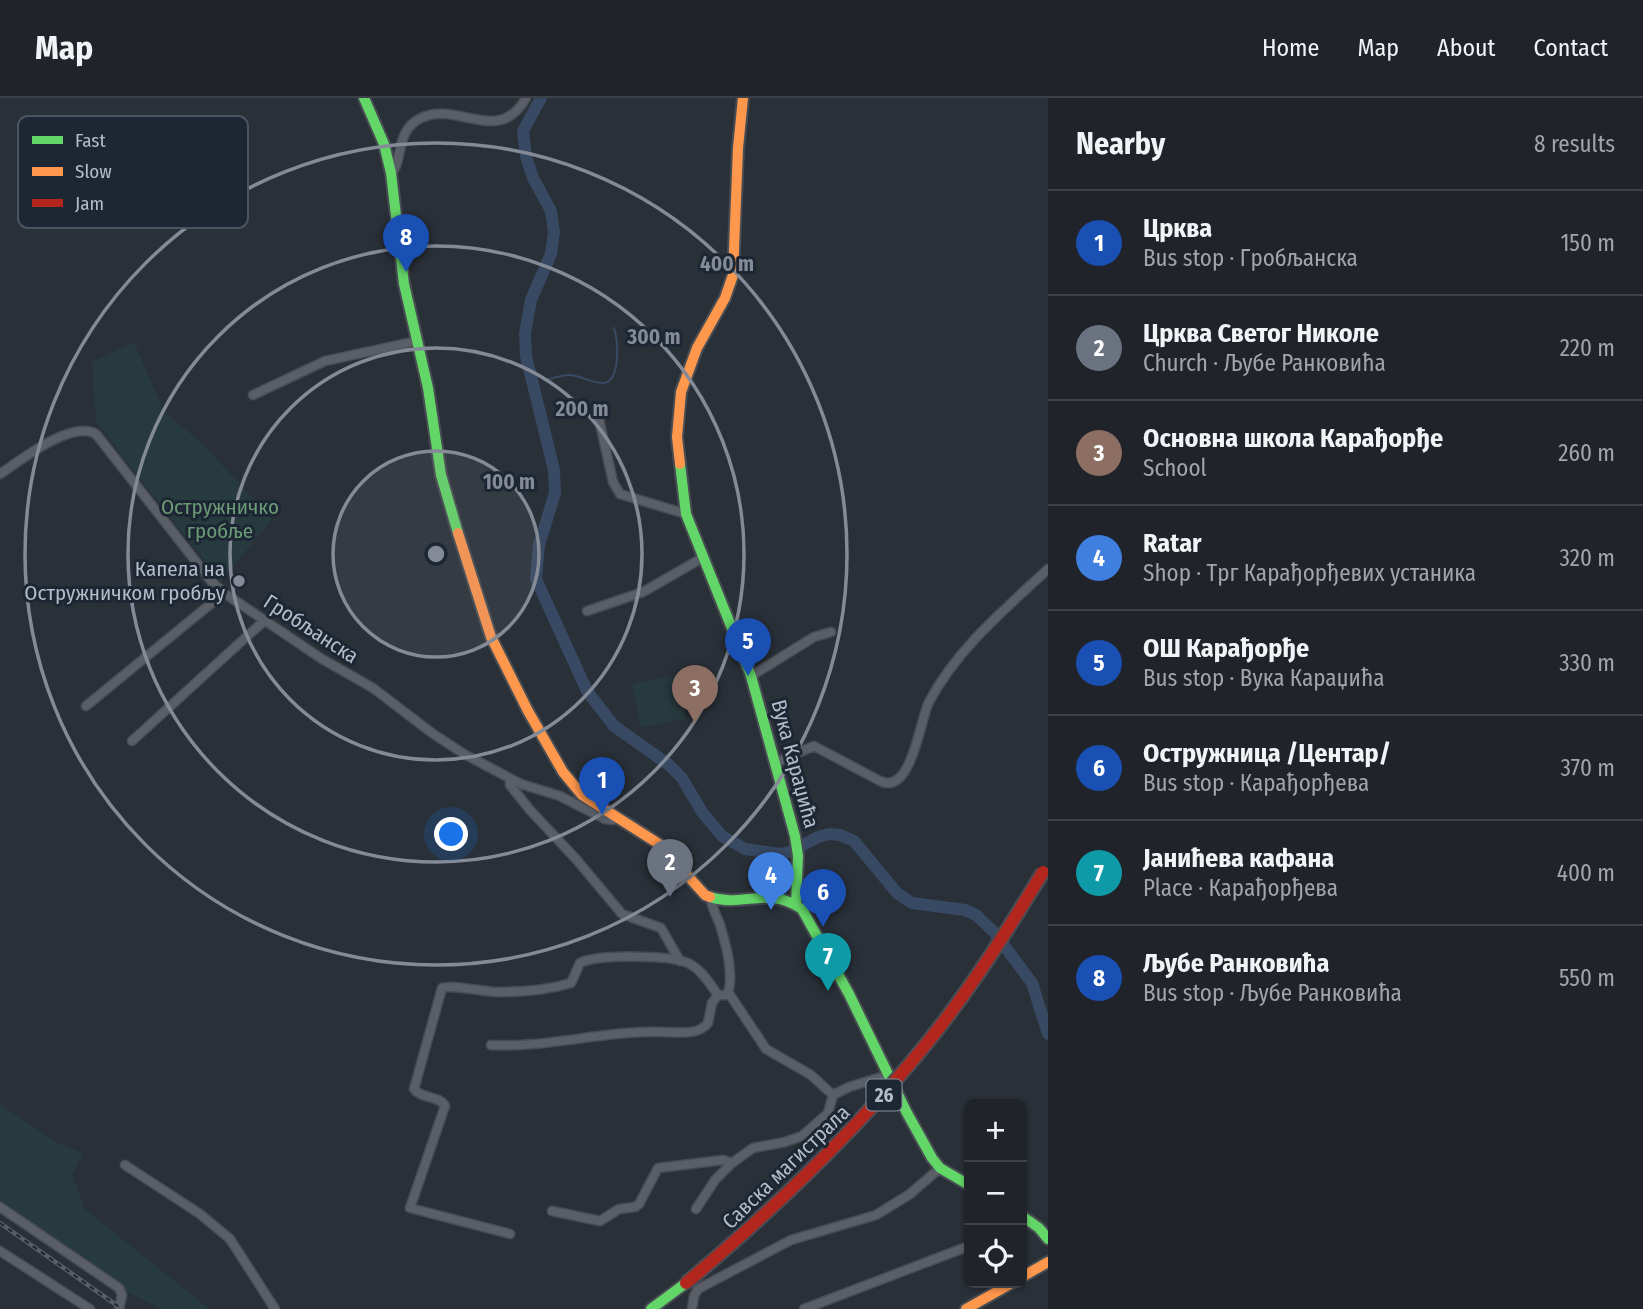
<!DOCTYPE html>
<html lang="en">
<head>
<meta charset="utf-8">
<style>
	body { margin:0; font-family:"Fira Sans Condensed",sans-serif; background:#2d3036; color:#f1f3f6 }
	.controls { position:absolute; right:21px; bottom:21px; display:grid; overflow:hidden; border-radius:10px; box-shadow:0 2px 5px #0004 }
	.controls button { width:63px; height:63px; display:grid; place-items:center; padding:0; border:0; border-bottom:2px solid #3d4147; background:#20242a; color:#f1f3f6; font:35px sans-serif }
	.you { position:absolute; left:452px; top:737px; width:24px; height:24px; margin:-18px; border:5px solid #fff; border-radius:50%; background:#1a73e8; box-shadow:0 0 0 10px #1a73e833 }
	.badge { display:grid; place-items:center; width:46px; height:46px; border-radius:50%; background:#1a73e8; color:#fff; font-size:23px; font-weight:700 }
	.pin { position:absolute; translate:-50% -58px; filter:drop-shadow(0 2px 4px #0008) }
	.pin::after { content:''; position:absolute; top:37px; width:24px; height:21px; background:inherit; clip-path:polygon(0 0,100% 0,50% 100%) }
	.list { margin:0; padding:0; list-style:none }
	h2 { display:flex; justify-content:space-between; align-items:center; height:91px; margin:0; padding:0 28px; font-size:30px }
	h2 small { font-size:23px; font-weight:400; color:#a2a4a8 }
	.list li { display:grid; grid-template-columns:46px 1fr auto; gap:21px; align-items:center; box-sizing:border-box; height:105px; padding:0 28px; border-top:2px solid #3d4147 }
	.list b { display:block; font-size:26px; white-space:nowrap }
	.list p { margin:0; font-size:23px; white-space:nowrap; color:#a2a4a8 }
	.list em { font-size:23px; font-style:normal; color:#a2a4a8 }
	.icon { flex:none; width:38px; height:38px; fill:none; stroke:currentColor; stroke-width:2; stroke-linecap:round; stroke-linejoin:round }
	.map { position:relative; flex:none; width:1048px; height:1211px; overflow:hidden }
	header { display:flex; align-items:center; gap:42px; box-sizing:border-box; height:98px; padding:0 35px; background:#20242a; border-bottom:2px solid #3d4147 }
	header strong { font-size:33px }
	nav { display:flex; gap:38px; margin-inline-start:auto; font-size:24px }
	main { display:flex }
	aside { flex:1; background:#20242a }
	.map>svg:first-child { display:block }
</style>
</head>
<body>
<header>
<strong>Map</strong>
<nav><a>Home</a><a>Map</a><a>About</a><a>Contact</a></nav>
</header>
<main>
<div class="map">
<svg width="1048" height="1211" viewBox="0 0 1048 1211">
	<rect width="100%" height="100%" fill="#2a3038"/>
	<!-- green -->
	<path fill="#273a3e" d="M 134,244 L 165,315 L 201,344 L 272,421 L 221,484 L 96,324 L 92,264 Z
		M 677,577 L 686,621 L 641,629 L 632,586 Z
		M 0,1006 L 59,1046 L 83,1055 L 72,1077 L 85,1111 L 210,1211 L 162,1211 L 129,1195 L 0,1104 Z"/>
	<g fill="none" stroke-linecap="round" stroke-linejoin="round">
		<!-- stream -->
		<path stroke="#384963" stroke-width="2" d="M 544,282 C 553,281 562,276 571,277 C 581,278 594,286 604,285 C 621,282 618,242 614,230"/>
		<!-- river -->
		<path stroke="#384963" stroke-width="12" d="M 541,0 L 523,33 L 526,58 L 533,80 L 551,113 L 554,134 L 551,156 L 531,202 L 525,235 L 526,258 L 554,372 L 555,395 L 539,447 L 536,481 L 587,593 L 614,628 L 669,667 L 682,680 L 702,714 L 722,738 L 745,751 L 780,756 L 790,754 L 818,739 L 829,736 L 840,737 L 854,743 L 897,795 L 912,805 L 965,812 L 976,817 L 994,834 L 1032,885 L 1048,936"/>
		<defs>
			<path id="street" d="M 391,75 C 404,64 394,33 421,20 C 457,2 498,49 526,0
				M 253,297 L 325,263 L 417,243
				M 598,317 L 613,384 L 620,396 L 686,416
				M 0,376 C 21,362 71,322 96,336 L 212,484 L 224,495 L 322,561 L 373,590 L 432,635 L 464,656 L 521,686 L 560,698 L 605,721 L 613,722 L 616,720
				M 587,513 L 643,494 L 702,460
				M 751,578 L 814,539 L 831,534
				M 86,608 L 224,495
				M 132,643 L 265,522
				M 775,665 L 814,648 L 880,683 C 912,698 920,621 929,604 C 957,551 1004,512 1048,471
				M 510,681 L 510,687 L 530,712 L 576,761 L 622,816 L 661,830 L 680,863
				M 711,800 C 711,809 717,818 720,827 C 726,846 734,876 728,896
				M 718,897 L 730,897 L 766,951 L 811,977 L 833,997
				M 491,947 C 549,950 605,932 663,934 C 678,934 698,938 708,925 L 712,905 L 718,897
				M 125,1067 L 200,1116 L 230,1141 L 275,1211
				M 0,1109 L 119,1190 L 122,1197 L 119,1211
				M 696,1111 L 715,1082 L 732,1065 L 753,1050 L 785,1044 L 802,1038 L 828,1015 L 833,997 L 849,989 L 888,977
				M 552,1113 L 600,1123 L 619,1111 L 635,1109 L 639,1106 L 658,1070 L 723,1062 L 732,1065
				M 510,1136 L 410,1110 L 445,1008 C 439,997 421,1001 414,991 L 442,890 C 450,886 485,894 498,894 C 522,894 548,892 571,885 L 580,865 C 598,856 670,857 688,865 C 701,871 710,886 718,897
				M 0,1153 L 90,1211
				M 692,1211 L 694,1198 L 698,1191 L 791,1142 L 876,1117 L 910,1096 L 940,1070
				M 804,1211 L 969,1148"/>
			<path id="fast" d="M 364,0 L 384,46 L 391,75 L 404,186 L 428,290 L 441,377 L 458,435
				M 680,366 L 686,416 L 751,578 L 795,738 L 798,758 L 796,806
				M 710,799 C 744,810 767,787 802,811 L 849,896 L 907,1015 L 932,1060 L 940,1070 L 969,1087
				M 1022,1118 L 1039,1130 L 1048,1141
				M 651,1211 L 686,1185"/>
			<path id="slow" d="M 680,366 L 677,339 L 681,294 L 697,250 L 725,200 L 733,177 L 738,50 L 743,0
				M 458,435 L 491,539 L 528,613 L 563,674 L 582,697 L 659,746 L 705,797 L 710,799
				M 1022,1179 L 1048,1164
				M 966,1211 L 1012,1185"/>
		</defs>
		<!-- street casing -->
		<use href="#street" stroke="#484c53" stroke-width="11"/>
		<!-- fast casing -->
		<use href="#fast" stroke="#484c53" stroke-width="14"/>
		<!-- slow casing -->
		<use href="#slow" stroke="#484c53" stroke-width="14"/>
		<!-- street -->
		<use href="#street" stroke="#5a5e66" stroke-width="8"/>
		<!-- fast -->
		<use href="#fast" stroke="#63d668" stroke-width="10"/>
		<!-- slow -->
		<use href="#slow" stroke="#ff974d" stroke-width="10"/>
		<defs>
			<path id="rail" d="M 0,1125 L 122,1211"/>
		</defs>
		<!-- rail casing -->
		<use href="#rail" stroke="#595d64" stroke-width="4.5"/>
		<!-- rail -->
		<use href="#rail" stroke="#1d2633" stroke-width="2" stroke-dasharray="5" stroke-linecap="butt"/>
		<defs>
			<path id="jam-bridge" d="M 686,1185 C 773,1112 855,1034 927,945 C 970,892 1007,833 1043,774"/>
		</defs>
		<!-- jam-bridge casing -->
		<use href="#jam-bridge" stroke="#484c55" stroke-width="16" stroke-linecap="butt"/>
		<!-- jam-bridge -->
		<use href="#jam-bridge" stroke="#b3261e" stroke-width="12"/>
	</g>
	<!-- distance rings -->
	<circle cx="436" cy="456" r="103" fill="#848b96" fill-opacity=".12"/>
	<g fill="none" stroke="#848b96" stroke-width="3.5">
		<circle cx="436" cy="456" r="103"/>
		<circle cx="436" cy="456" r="206"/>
		<circle cx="436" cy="456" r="308"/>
		<circle cx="436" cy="456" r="411"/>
	</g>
	<!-- markers -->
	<circle fill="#848b96" stroke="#1d2633" stroke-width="2.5" cx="239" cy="483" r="7"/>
	<g text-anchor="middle" stroke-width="6" stroke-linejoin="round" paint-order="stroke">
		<!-- shield labels -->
		<rect fill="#1d2633" stroke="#878f9c" stroke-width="2" x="866.5" y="981.5" width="35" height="31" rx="5"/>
		<g font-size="19" font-weight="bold" fill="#b4bcc9">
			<text x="884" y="1004">26</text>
		</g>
		<!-- park labels -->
		<g font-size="21" fill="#6b9a76" stroke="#1d2633">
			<text x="220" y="416">Остружничко<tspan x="220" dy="24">гробље</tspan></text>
		</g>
		<!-- poi labels -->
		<g font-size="21" fill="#b4bcc9" stroke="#1d2633" text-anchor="end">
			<text x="225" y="478">Капела на<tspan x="225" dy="24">Остружничком гробљу</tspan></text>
		</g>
		<!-- street labels -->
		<g font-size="21" fill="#b4bcc9" stroke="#1d2633">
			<text transform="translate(311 531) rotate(33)" y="7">Гробљанска</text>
			<text transform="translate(795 666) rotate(75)" y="7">Вука Караџића</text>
			<text transform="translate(786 1069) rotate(-44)" y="7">Савска магистрала</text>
		</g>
	</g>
	<!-- legend -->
	<rect x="18" y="18" width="230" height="112" rx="10" fill="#1d2633" stroke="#4a5360" stroke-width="2"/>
	<rect x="32" y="38" width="31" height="8" fill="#63d668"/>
	<rect x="32" y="69" width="31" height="9" fill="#ff974d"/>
	<rect x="32" y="101" width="31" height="8" fill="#b3261e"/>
	<g font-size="19" fill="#b4bcc9">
		<text x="75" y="49">Fast</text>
		<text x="75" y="80">Slow</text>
		<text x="75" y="112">Jam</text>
	</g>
	<circle cx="436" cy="456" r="10" fill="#848b96" stroke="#1d2633" stroke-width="3.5"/>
	<g font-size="21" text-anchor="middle" font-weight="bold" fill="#848b96" stroke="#1d2633" stroke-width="6" stroke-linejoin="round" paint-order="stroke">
		<text x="727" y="173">400 m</text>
		<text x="654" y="246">300 m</text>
		<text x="582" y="318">200 m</text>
		<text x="509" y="391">100 m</text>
	</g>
</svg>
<div class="controls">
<button>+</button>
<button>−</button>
<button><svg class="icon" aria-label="locate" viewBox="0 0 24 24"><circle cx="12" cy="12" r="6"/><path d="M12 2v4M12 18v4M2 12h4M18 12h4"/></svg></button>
</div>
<div class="you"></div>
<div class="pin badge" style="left:602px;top:717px;background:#1a4fb4">1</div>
<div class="pin badge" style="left:670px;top:799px;background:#6b7280">2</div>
<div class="pin badge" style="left:695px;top:625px;background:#8d6e63">3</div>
<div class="pin badge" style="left:771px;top:812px;background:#3f7fe0">4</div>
<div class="pin badge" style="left:748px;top:578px;background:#1a4fb4">5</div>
<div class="pin badge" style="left:823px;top:829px;background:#1a4fb4">6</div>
<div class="pin badge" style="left:828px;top:893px;background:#0f9aa8">7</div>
<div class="pin badge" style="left:406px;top:174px;background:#1a4fb4">8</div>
</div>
<aside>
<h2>Nearby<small>8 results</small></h2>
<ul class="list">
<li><span class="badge" style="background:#1a4fb4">1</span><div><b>Црква</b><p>Bus stop · Гробљанска</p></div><em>150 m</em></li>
<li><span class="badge" style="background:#6b7280">2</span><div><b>Црква Светог Николе</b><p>Church · Љубе Ранковића</p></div><em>220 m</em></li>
<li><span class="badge" style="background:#8d6e63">3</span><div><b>Основна школа Карађорђе</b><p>School</p></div><em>260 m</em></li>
<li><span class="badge" style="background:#3f7fe0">4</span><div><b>Ratar</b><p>Shop · Трг Карађорђевих устаника</p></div><em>320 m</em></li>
<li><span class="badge" style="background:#1a4fb4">5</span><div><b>ОШ Карађорђе</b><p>Bus stop · Вука Караџића</p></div><em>330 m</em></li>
<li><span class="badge" style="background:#1a4fb4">6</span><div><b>Остружница /Центар/</b><p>Bus stop · Карађорђева</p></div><em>370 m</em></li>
<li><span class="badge" style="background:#0f9aa8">7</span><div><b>Јанићева кафана</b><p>Place · Карађорђева</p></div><em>400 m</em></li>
<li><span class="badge" style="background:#1a4fb4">8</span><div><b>Љубе Ранковића</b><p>Bus stop · Љубе Ранковића</p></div><em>550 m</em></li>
</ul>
</aside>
</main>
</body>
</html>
